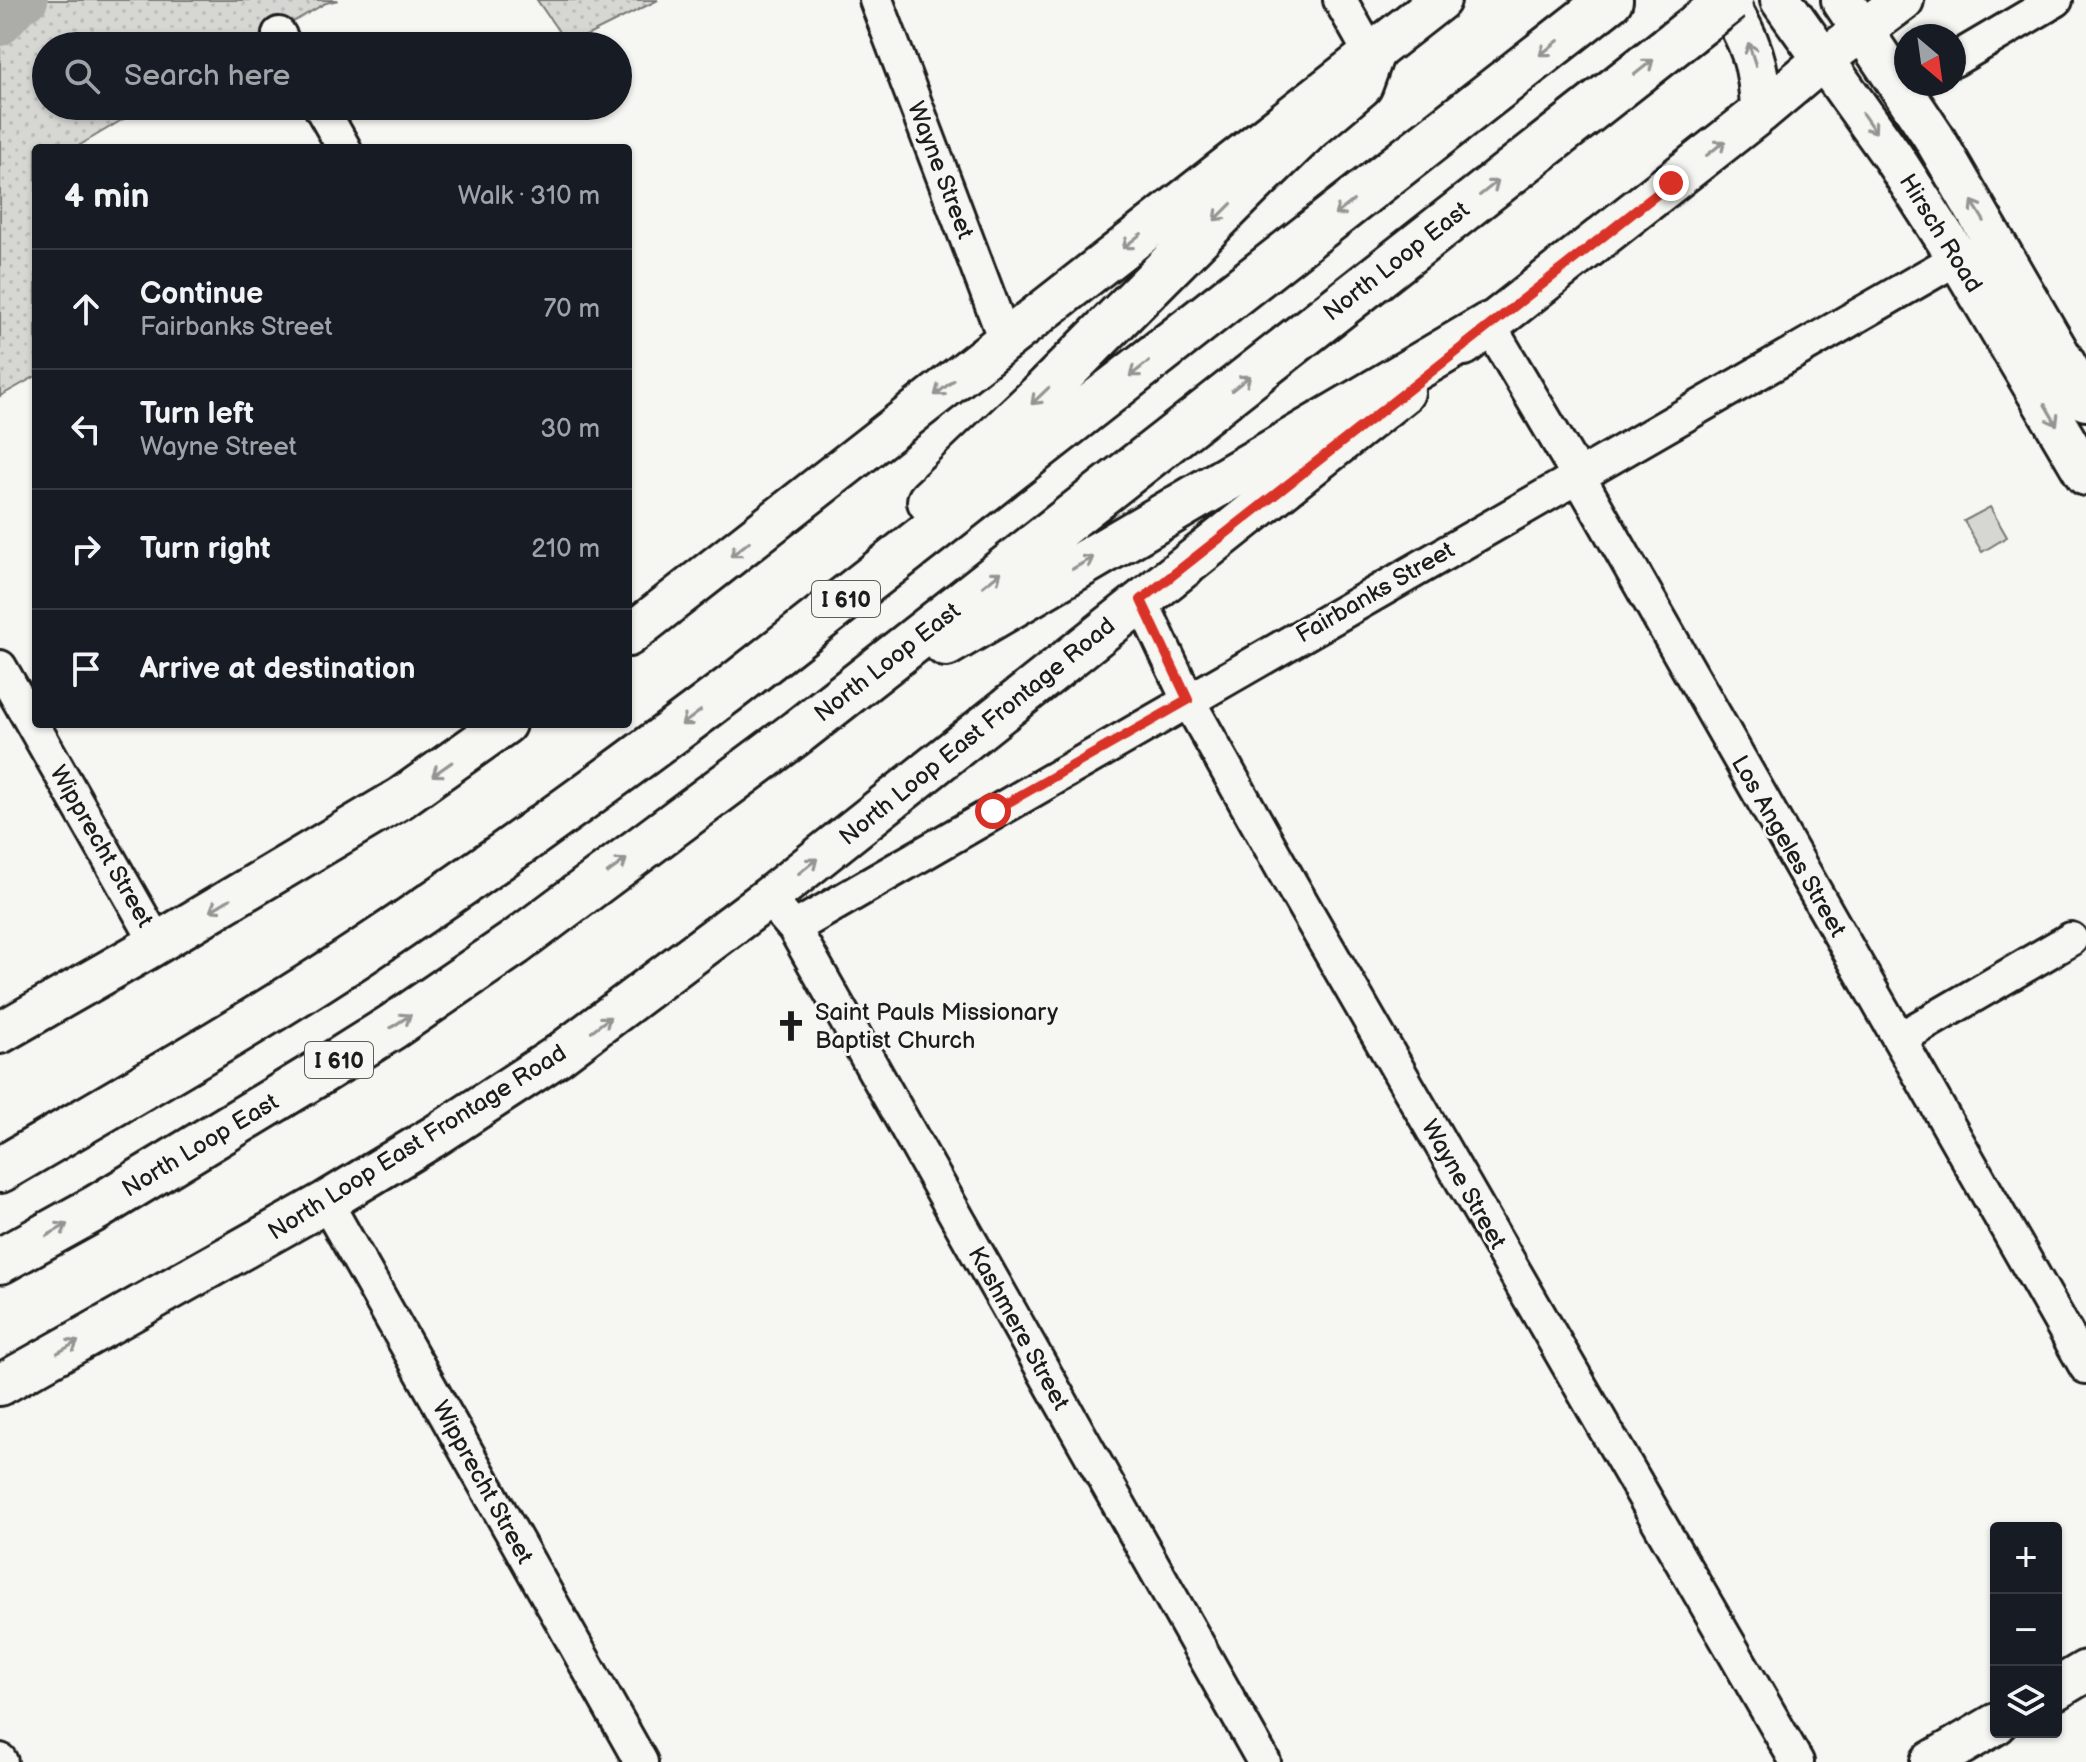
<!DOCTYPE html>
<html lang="en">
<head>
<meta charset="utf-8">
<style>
	body { margin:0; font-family:"Balsamiq Sans",sans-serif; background:#242831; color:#f1f3f6 }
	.controls { position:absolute; right:24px; bottom:24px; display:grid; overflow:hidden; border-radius:8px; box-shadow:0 2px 6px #0004 }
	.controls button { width:72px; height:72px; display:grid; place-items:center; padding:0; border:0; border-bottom:2px solid #363941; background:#171b24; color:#f1f3f6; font:40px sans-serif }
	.compass { position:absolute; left:1894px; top:24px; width:72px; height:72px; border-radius:50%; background:#171b24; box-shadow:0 2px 6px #0004; rotate:151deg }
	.stop { position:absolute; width:24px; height:24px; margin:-18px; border:6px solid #d93025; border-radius:50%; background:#fff }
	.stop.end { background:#d93025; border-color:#fff; box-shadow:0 2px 8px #0008 }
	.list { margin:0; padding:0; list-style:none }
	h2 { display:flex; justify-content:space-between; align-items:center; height:104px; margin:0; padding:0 32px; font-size:34px }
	h2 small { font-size:26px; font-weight:400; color:#9ea1a6 }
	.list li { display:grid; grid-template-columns:52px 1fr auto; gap:24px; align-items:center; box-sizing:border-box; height:120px; padding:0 32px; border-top:2px solid #363941 }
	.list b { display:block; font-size:30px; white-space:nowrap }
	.list p { margin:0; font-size:26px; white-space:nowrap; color:#9ea1a6 }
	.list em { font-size:26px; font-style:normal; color:#9ea1a6 }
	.icon { flex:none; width:44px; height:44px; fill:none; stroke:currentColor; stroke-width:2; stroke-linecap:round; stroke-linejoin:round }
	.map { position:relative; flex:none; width:2086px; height:1762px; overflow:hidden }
	.search { position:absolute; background:#171b24; box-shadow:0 2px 6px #0004; left:32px; top:32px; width:600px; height:88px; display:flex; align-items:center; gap:20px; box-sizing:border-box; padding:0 28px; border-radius:44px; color:#9ea1a6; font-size:30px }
	.panel { position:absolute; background:#171b24; box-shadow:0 2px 6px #0004; left:32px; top:144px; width:600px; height:584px; border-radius:8px }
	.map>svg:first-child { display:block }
</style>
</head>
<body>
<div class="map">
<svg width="2086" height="1762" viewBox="0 0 2086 1762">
	<defs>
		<pattern id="grass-dots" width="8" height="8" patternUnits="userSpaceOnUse" patternTransform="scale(2)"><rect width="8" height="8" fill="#d6d6d2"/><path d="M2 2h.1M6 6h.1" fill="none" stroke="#b7b7b4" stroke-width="1.8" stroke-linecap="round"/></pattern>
	</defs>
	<rect width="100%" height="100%" fill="#f6f6f2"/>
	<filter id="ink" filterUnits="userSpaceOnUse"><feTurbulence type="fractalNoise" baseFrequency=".0125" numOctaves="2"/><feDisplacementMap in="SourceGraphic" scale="16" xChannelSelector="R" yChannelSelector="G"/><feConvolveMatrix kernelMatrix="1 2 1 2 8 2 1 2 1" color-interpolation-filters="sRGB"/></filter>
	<g filter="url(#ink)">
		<!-- grass -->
		<path fill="url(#grass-dots)" stroke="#797977" stroke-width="2" d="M 0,0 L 338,0 L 326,3 L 251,46 L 46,46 L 46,106 L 145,106 L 75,148 L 36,148 L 36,376 L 0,396 Z
			M 537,0 L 658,0 L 568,45 Z"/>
		<!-- garden -->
		<path fill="#d6d6d2" stroke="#797977" stroke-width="2" d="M 1990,507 L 2007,537 L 1982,552 L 1964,521 Z"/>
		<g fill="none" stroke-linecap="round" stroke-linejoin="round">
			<!-- river -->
			<path stroke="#acaca9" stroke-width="38" d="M 0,27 L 19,6 L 29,0"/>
			<defs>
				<path id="minor" d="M 876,0 L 1005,340
					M 1340,0 L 1371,55
					M 279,34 L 285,46
					M 1954,60 L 2056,0
					M 320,106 L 344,148
					M 1489,325 L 1579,477 L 2086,1367
					M 1141,600 L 1188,700 L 1291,884 L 1797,1762
					M 0,667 L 157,943
					M 781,913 L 794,928 L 1264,1762
					M 794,928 C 1180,702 1571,483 1958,258
					M 1899,1039 L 2071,939
					M 326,1202 L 641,1762
					M 0,1760 L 1,1762"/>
				<path id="major" d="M 1725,0 C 1750,39 1760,66 1761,112
					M 1781,0 L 1893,157 L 1958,258 L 2086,475
					M 1842,0 L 1933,136 L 2086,400
					M 1464,345 L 1761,112 L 1824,59 L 1903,0
					M 628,636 L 1440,0
					M 0,1033 L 147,949 L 401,798 L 505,724
					M 0,1385 L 326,1202 L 435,1136 L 556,1057 L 768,898 L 1404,392
					M 2056,1689 L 2086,1671
					M 1931,1762 L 1996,1724"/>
				<path id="highway" d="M 930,501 L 1040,396 L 1249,186 L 1309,128 L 1360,85 L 1371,55
					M 946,644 L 1489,325
					M 0,1170 C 121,1099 242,1031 359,954 C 488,868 612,778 735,685 L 1610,0
					M 0,1261 L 96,1208 L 322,1071 L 392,1027 L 515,943 L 799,731 L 1689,32"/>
			</defs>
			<!-- minor casing -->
			<use href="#minor" stroke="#1c1c1c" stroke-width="38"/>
			<!-- major casing -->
			<use href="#major" stroke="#1c1c1c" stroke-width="46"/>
			<!-- highway casing -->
			<use href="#highway" stroke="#1c1c1c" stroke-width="50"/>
			<!-- minor -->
			<use href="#minor" stroke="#f6f6f2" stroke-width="32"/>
			<!-- major -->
			<use href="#major" stroke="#f6f6f2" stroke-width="40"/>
			<!-- highway -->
			<use href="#highway" stroke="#f6f6f2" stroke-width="44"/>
			<defs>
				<path id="highway-bridge" d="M 1689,32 L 1730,0"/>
			</defs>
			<!-- highway-bridge casing -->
			<use href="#highway-bridge" stroke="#1c1c1c" stroke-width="50" stroke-linecap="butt"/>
			<!-- highway-bridge -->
			<use href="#highway-bridge" stroke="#f6f6f2" stroke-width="44"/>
		</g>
		<!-- one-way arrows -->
		<defs><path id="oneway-shaft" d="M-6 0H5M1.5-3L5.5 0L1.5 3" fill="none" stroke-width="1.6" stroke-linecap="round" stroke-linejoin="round" transform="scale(2)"/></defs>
		<g stroke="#949492">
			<use href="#oneway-shaft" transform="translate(1549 48) rotate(142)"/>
			<use href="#oneway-shaft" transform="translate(1752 54) rotate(-108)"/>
			<use href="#oneway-shaft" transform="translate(1644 67) rotate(-38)"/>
			<use href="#oneway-shaft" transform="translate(1869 123) rotate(55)"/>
			<use href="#oneway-shaft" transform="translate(1716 148) rotate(-38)"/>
			<use href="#oneway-shaft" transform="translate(1489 188) rotate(-38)"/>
			<use href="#oneway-shaft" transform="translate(1344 208) rotate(142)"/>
			<use href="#oneway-shaft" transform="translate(1978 211) rotate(-121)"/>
			<use href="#oneway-shaft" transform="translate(1223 212) rotate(135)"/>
			<use href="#oneway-shaft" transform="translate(1132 241) rotate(142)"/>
			<use href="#oneway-shaft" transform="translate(1139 369) rotate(142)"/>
			<use href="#oneway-shaft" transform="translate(1241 383) rotate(-38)"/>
			<use href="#oneway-shaft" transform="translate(944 388) rotate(142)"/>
			<use href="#oneway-shaft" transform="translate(1040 396) rotate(136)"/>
			<use href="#oneway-shaft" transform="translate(2051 415) rotate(60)"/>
			<use href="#oneway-shaft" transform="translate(740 549) rotate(142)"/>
			<use href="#oneway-shaft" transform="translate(1083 563) rotate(-30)"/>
			<use href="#oneway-shaft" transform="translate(992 579) rotate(-38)"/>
			<use href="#oneway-shaft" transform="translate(691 718) rotate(143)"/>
			<use href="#oneway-shaft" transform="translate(442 769) rotate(145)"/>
			<use href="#oneway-shaft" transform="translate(617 866) rotate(-36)"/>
			<use href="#oneway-shaft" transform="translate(808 866) rotate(-39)"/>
			<use href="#oneway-shaft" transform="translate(220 905) rotate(149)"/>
			<use href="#oneway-shaft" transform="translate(401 1021) rotate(-33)"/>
			<use href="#oneway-shaft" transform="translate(601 1024) rotate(-37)"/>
			<use href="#oneway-shaft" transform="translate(57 1230) rotate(-29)"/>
			<use href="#oneway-shaft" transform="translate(68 1347) rotate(-29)"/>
		</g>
	</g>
	<g fill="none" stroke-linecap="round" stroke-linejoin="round" filter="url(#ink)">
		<!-- route -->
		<path stroke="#d93025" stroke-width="10" d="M 993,811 L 1188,700 L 1141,600 L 1671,183"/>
	</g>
	<!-- icons -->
	<defs>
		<symbol id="church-bare" viewBox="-9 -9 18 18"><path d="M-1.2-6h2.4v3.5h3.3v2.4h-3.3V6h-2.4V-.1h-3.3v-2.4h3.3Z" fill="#1c1c1c" stroke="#f6f6f2" stroke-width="2.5" paint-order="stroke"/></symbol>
	</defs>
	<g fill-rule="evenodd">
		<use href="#church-bare" x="769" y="1004" width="44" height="44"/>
	</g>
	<g text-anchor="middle" stroke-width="6" stroke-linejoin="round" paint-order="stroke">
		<!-- shield labels -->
		<g fill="#f6f6f2" stroke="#5d5d5c" stroke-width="2">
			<rect x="812" y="581" width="68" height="36" rx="6"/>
			<rect x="305" y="1042" width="68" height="36" rx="6"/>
		</g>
		<g font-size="22" font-weight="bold" fill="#1c1c1c">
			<text x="846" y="607">I 610</text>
			<text x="339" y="1068">I 610</text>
		</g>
		<!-- street labels -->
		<g font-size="24" fill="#1c1c1c" stroke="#f6f6f2">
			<text transform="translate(941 170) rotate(69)" y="8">Wayne Street</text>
			<text transform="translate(1941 233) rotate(58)" y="8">Hirsch Road</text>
			<text transform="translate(1396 261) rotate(-38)" y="8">North Loop East</text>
			<text transform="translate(1375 592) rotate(-30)" y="8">Fairbanks Street</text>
			<text transform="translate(887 662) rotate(-38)" y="8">North Loop East</text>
			<text transform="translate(977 731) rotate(-39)" y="8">North Loop East Frontage Road</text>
			<text transform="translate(102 846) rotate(60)" y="8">Wipprecht Street</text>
			<text transform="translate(1789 846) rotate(60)" y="8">Los Angeles Street</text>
			<text transform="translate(417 1142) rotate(-32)" y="8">North Loop East Frontage Road</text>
			<text transform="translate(200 1145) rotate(-31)" y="8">North Loop East</text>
			<text transform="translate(1464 1184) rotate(60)" y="8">Wayne Street</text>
			<text transform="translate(1019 1328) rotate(61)" y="8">Kashmere Street</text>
			<text transform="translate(483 1482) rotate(61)" y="8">Wipprecht Street</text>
		</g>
		<!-- poi labels -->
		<g font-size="24" fill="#1c1c1c" stroke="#f6f6f2" text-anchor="start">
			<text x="815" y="1020">Saint Pauls Missionary<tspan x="815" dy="28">Baptist Church</tspan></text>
		</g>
	</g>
</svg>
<div class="controls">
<button>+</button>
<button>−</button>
<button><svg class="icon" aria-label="layers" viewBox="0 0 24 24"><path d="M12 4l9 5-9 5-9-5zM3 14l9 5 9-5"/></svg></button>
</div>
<svg class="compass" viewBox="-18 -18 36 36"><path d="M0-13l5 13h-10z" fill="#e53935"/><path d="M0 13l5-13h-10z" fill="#9ea1a6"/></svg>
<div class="stop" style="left:993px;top:811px"></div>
<div class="stop end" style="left:1671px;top:183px"></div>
<div class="search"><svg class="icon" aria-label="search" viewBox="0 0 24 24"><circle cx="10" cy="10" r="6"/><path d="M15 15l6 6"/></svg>Search here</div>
<section class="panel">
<h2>4 min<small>Walk · 310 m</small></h2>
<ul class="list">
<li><svg class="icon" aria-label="ahead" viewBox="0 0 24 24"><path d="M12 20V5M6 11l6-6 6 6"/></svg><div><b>Continue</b><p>Fairbanks Street</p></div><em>70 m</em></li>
<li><svg class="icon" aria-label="left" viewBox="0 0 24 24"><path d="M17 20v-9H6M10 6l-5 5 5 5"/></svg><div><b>Turn left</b><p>Wayne Street</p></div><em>30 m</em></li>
<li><svg class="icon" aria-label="right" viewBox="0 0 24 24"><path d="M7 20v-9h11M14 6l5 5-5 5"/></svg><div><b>Turn right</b></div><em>210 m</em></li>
<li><svg class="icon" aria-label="arrive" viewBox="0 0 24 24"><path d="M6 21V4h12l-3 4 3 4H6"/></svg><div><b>Arrive at destination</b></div></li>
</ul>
</section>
</div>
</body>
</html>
